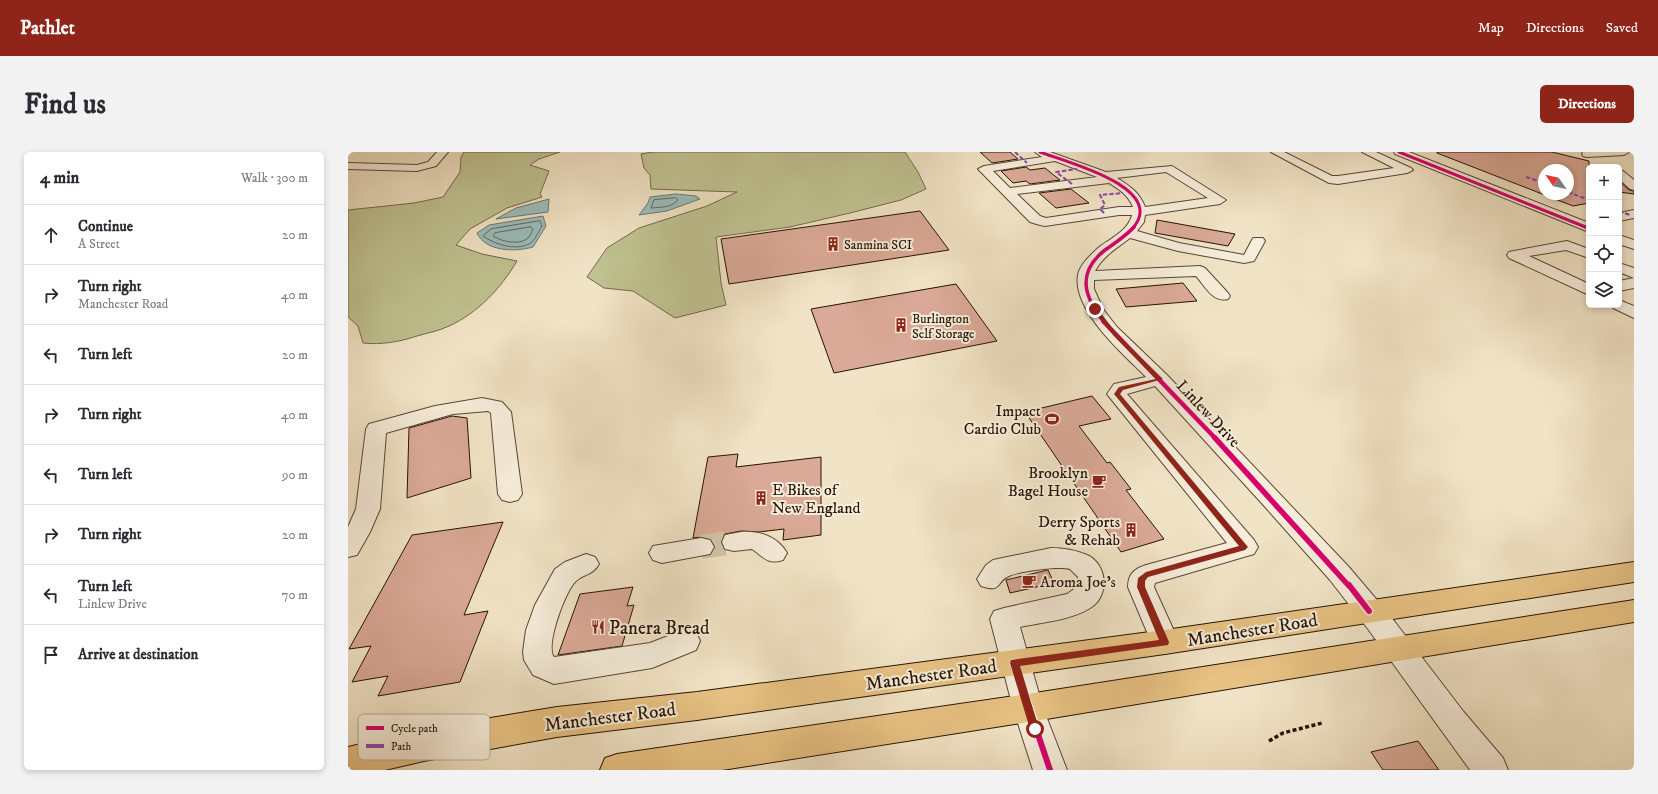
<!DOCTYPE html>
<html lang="en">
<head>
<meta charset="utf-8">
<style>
	body { margin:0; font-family:"IM FELL DW Pica",serif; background:#f2f2f3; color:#2b2b33 }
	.controls { position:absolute; right:12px; top:12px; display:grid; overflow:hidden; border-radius:6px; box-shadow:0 2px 6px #0003 }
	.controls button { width:36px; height:36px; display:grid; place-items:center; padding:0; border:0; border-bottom:1px solid #e1e1e2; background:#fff; color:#2b2b33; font:20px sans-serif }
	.compass { position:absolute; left:1190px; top:12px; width:36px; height:36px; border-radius:50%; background:#fff; box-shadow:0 2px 6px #0003; rotate:304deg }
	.stop { position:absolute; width:12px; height:12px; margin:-9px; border:3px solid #8f2418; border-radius:50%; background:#fff }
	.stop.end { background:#8f2418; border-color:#fff; box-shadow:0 1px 4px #0008 }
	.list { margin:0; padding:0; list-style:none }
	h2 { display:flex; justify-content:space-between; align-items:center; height:52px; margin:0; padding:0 16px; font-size:17px }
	h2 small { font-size:13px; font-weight:400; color:#7c7c81 }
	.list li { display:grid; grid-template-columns:26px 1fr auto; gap:12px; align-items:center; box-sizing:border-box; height:60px; padding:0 16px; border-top:1px solid #e1e1e2 }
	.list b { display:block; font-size:15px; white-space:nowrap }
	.list p { margin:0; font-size:13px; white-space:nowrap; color:#7c7c81 }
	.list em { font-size:13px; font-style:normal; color:#7c7c81 }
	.icon { flex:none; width:22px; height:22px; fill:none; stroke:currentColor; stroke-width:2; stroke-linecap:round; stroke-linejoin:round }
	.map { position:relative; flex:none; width:1286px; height:618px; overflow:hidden; border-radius:6px }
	header { display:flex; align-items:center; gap:24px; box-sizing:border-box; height:56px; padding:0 20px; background:#8f2418; color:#fff }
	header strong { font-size:19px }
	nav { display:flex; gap:22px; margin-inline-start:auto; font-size:14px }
	.intro { display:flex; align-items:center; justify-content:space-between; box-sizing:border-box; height:96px; padding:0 24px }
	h1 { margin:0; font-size:28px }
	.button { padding:10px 18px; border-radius:6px; background:#8f2418; color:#fff; font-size:14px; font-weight:700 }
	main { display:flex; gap:24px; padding:0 24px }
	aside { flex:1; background:#fff; border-radius:6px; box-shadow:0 2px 6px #0003 }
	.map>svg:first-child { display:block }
</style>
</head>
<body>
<header>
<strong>Pathlet</strong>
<nav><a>Map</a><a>Directions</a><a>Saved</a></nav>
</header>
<div class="intro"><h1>Find us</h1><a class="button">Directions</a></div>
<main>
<aside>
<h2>4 min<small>Walk · 300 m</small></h2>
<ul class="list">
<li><svg class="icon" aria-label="ahead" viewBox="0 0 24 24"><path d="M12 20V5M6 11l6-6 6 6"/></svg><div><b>Continue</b><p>A Street</p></div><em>20 m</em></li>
<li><svg class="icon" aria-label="right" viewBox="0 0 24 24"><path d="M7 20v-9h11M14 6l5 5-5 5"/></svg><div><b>Turn right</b><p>Manchester Road</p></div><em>40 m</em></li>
<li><svg class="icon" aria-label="left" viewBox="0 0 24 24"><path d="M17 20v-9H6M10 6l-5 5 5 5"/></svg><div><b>Turn left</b></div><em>20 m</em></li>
<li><svg class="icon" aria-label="right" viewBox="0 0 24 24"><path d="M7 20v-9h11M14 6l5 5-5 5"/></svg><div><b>Turn right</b></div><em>40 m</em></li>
<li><svg class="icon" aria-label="left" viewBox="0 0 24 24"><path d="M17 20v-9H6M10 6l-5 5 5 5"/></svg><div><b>Turn left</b></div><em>90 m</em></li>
<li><svg class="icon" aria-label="right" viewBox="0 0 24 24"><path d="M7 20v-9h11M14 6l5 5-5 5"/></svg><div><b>Turn right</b></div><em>20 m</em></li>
<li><svg class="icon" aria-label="left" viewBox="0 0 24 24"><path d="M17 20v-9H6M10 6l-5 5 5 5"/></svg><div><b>Turn left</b><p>Linlew Drive</p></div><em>70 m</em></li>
<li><svg class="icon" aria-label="arrive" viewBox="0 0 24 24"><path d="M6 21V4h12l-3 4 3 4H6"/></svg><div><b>Arrive at destination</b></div></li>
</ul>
</aside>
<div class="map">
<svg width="1286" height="618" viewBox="0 0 1286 618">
	<rect width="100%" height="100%" fill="#f1e4c6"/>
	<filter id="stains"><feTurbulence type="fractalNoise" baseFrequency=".005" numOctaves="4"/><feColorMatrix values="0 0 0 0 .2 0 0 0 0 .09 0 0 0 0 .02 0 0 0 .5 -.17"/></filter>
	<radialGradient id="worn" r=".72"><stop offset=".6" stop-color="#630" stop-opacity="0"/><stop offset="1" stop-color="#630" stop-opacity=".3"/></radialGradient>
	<!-- green -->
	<path fill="#c0c291" stroke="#736a4a" d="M 116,0 L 212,0 L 191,7 L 182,13 L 201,19 L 192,42 L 194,45 L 159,56 L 122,77 L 108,93 L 134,102 L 169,109 C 153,136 130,161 101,174 C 91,179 79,181 69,184 C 51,190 33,193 15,191 L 10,174 L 0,165 L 0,58 L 66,51 L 95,45 L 112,20 L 113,5 Z
		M 305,0 L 557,0 L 570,20 L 578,37 L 553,48 L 502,61 L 442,75 L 368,85 L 373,131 L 378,153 L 327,166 L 285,139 L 256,136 L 239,125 L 259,96 L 291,76 L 359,54 L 389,40 L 303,37 L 302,23 L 296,16 L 293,2 Z"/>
	<!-- water -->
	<path fill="#9cbdbc" stroke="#6d7972" d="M 328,42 L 348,44 L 352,47 L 319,59 L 291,63 L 300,51 L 302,45 Z
		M 201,47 L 200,60 L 148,67 L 168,56 Z
		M 195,64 L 198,74 L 185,95 C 167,100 138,100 129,81 L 141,73 Z"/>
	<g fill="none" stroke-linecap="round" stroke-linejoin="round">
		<!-- shore -->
		<path stroke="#616860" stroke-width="1" d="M 328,46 L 330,48 C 323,56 313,55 303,56 L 306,48 Z
			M 192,69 L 194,74 C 190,80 187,89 181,92 C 167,99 146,92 135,84 L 143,77 Z
			M 183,75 L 185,78 C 183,81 182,84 180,86 C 171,94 153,89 145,84 L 147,81 Z"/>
	</g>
	<!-- building -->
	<path fill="#daa997" stroke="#261304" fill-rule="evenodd" d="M 632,0 L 662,0 L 670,7 L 644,11 Z
		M 1089,0 L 1204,0 L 1241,9 L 1241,51 L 1225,54 L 1089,1 ZM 1196,18 L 1220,18 L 1220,42 L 1196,42 Z
		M 678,15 L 682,18 L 697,16 L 712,28 L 682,32 L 678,29 L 665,31 L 653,19 Z
		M 1271,29 L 1281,38 L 1286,39 L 1286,42 L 1271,40 Z
		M 723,37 L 741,51 L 708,56 L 691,41 Z
		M 572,59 L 601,98 L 381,132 L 373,87 Z
		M 809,68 L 887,82 L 880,94 L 807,81 Z
		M 835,131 L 849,149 L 778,155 L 768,137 Z
		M 608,132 L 649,189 L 486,221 L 463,157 Z
		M 744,244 L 763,267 L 731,274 L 759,311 L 762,310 L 783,337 L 778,338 L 816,387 L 773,400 L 677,260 Z
		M 104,264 L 119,266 L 123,326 L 59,346 L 61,276 Z
		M 390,302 L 388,315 L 473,305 L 473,383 L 435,388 L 436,377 L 411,380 L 393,379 L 377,382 L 373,389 L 376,398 L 365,399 L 367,394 L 362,387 L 353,385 L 345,386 L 360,305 Z
		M 155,370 L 116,463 L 140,459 L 112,530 L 30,544 L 40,524 L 4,530 L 23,494 L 1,497 L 64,383 Z
		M 700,418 L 706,431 L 662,441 L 658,428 Z
		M 285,435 L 279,454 L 286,453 L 274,494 L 210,503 L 232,442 Z
		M 1070,589 L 1091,618 L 1035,618 L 1023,600 Z"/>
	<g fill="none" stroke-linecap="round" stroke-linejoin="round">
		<!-- minor-tunnel -->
		<path stroke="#d3c5a9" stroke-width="24" stroke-dasharray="24 12" stroke-linecap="butt" d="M 353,395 L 386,390"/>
		<defs>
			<path id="minor" d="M 89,0 L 100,0 L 88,14 L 69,19 L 0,17 L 0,11 L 69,13 L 80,10 Z
				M 687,0 L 702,0 L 758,20 L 824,14 L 878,48 L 872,52 L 797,63 L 796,70 L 789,79 L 831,91 L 896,103 L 905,86 L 915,86 L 917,89 L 906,109 L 896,111 L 830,99 L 782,86 C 769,96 755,104 747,119 L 852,114 L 857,116 L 880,141 L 882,144 L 880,147 C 865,151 857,134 848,124 L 746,128 L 746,137 L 755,157 L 769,175 L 819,223 L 1000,414 L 1040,461 L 1115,559 L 1155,606 L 1160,618 L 1122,618 L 1020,477 L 982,428 L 919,357 L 807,234 L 779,242 L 906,388 L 910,395 L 906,402 L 807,431 L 806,435 L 831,490 L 827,499 L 817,502 L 807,499 L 780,435 C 780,422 786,417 798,413 L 879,391 L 759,242 L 766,232 L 798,225 C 775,202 724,158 730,123 C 732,112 743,103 750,96 C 763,86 780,79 784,63 L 771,63 L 697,74 L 692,73 L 682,70 L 630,17 L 636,14 L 694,5 ZM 707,9 L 749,25 L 662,36 L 645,19 ZM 818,20 L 860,46 L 797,55 C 792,41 782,34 769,26 ZM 761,31 C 772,38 780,43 785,55 L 771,55 L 698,66 L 692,64 L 669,42 Z
				M 923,0 L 936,0 L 984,24 L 990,24 L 1046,16 L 1014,0 L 1028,0 L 1063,16 L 1065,18 L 1059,21 L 990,32 L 981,31 Z
				M 1046,0 L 1061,0 L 1241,71 L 1241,80 L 1047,2 Z
				M 1235,0 L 1281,0 L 1276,3 L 1239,5 L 1235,4 L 1234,2 Z
				M 1271,18 L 1275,19 L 1286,28 L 1286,38 L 1282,37 L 1271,27 Z
				M 1286,58 L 1286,66 L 1271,69 L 1271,61 Z
				M 1271,83 L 1286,88 L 1286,97 L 1271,92 Z
				M 1219,89 L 1241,97 L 1241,106 L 1218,98 L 1181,104 L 1241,132 L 1241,143 L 1161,106 L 1159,103 L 1161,100 L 1166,99 Z
				M 1271,111 L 1286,116 L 1286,126 L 1271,120 Z
				M 1286,126 L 1286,136 L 1271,139 L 1271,129 Z
				M 1271,148 L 1286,154 L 1286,166 L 1265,156 L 1263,153 L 1271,153 Z
				M 134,246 L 154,250 L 163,260 L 174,342 L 170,348 L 162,350 L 154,348 L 150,342 L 143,261 L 140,259 L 105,262 L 38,281 L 32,357 L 22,380 L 9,403 L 0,405 L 0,375 L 8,357 L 18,277 L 21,272 L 87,254 Z
				M 393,380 C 411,378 430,385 439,401 L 435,408 C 419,413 416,405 404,397 L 386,399 L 377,397 L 374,390 L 377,383 Z
				M 353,386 L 362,388 L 366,395 L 362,402 L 314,411 L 305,408 L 301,401 L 305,394 Z
				M 703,396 C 715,396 727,398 739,403 C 758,411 762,441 745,454 C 726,468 695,470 672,475 L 695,556 L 719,618 L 685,618 L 665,556 L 642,467 L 646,459 L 656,456 L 719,442 L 729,435 L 730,425 L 722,417 C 711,414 672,419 661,424 C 647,430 655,441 633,434 L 629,427 L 638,413 L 645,408 Z
				M 238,402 L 247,405 L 251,412 C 245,423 235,422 227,430 C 217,440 197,494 206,505 L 302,491 L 338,477 L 348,480 L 352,489 L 348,498 L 304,516 L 206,532 L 185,523 L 176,508 L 175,500 L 178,478 L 187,453 L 207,417 L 217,410 Z"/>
			<path id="major" d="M 1286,410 L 1286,430 L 817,502 L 349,568 L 209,585 L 76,609 L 37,618 L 0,618 L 0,595 L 76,577 L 209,555 L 349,540 L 817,478 Z
				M 1286,448 L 1286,470 L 680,570 L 374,618 L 252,618 L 257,606 L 269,602 L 680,542 Z"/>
		</defs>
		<!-- minor casing -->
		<use href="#minor" stroke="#594734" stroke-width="2"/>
		<!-- major casing -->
		<use href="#major" stroke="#261304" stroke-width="2"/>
		<!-- path -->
		<path stroke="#261304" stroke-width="3.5" stroke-dasharray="4 2.5" stroke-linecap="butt" d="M 921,589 L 935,581 L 974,571"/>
		<!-- minor -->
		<use href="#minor" fill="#f6edda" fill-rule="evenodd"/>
		<!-- major -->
		<use href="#major" fill="#e8c283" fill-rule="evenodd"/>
		<!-- quiet -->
		<path stroke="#8e44ad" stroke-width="2" stroke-dasharray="4.5 2" stroke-linecap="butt" d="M 667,0 L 679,11
			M 1178,25 L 1196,31
			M 724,32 L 708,20 L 729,17
			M 1220,40 L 1241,48
			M 1271,59 L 1282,63
			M 756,61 L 752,57 L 757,53 L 752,43 L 775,41"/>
		<defs>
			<path id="cycleway-far4" d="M 692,0 C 715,9 820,35 785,76
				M 1051,0 L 1240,76"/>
			<path id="cycleway-far3" d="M 1238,75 L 1241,76
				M 756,170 C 735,144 729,120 757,98 C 767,91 778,84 786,75"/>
			<path id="cycleway-far2" d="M 755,169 L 868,287"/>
			<path id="cycleway-far1" d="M 867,286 L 1001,434"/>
			<path id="cycleway" d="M 1001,433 L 1021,459
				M 666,511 L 702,618"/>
		</defs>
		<!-- cycleway-far4 casing -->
		<use href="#cycleway-far4" stroke="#f6edda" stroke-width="4.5"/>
		<!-- cycleway-far3 casing -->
		<use href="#cycleway-far3" stroke="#f6edda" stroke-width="5"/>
		<!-- cycleway-far2 casing -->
		<use href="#cycleway-far2" stroke="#f6edda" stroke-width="6"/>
		<!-- cycleway-far1 casing -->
		<use href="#cycleway-far1" stroke="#f6edda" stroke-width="8"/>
		<!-- cycleway casing -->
		<use href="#cycleway" stroke="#f6edda" stroke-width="9"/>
		<!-- cycleway-far4 -->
		<use href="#cycleway-far4" stroke="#d6006c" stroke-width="3"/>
		<!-- cycleway-far3 -->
		<use href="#cycleway-far3" stroke="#d6006c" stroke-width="3.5"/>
		<!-- cycleway-far2 -->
		<use href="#cycleway-far2" stroke="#d6006c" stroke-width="4.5"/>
		<!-- cycleway-far1 -->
		<use href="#cycleway-far1" stroke="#d6006c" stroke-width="5.5"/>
		<!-- cycleway -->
		<use href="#cycleway" stroke="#d6006c" stroke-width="6"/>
	</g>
	<!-- route -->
	<path fill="#8f2418" d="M 745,156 L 749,156 L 768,181 L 815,227 L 775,238 L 772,242 L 900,395 L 897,398 L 800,425 L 797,429 L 797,435 L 821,490 L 820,493 L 672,514 L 691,577 L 687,581 L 682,577 L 662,511 L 663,508 L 811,488 L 789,435 L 790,426 L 798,420 L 891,394 L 766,242 L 771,235 L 808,227 L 765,183 Z"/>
	<!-- icons -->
	<defs>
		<symbol id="building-bare" viewBox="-9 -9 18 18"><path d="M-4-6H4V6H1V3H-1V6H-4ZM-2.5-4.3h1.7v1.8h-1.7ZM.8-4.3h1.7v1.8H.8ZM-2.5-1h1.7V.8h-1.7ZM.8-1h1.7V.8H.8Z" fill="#8f2418" stroke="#f6edda" stroke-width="2.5" paint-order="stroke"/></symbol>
		<symbol id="stadium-bare" viewBox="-9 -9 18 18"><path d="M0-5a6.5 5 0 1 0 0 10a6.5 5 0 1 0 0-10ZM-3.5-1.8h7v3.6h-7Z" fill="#8f2418" stroke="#f6edda" stroke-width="2.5" paint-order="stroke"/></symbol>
		<symbol id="cafe-bare" viewBox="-9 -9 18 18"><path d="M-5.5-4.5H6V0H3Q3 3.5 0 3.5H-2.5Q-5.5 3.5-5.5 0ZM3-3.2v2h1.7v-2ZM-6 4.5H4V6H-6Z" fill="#8f2418" stroke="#f6edda" stroke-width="2.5" paint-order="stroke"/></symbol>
		<symbol id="restaurant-bare" viewBox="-9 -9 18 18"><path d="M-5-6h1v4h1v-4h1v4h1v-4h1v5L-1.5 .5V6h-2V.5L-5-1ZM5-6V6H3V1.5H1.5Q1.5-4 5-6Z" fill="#8f2418" stroke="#f6edda" stroke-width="2.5" paint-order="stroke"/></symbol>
	</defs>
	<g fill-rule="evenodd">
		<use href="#building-bare" x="475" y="82" width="20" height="20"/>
		<use href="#building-bare" x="543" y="163" width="20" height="20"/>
		<use href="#stadium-bare" x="694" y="257" width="20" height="20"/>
		<use href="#cafe-bare" x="741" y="319" width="20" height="20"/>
		<use href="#building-bare" x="403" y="336" width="20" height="20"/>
		<use href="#building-bare" x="773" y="368" width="20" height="20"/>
		<use href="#cafe-bare" x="671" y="419" width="20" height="20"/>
		<use href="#restaurant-bare" x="240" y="465" width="20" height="20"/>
	</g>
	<g text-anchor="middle" stroke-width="4" stroke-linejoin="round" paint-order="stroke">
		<!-- far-poi labels -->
		<g font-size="13" fill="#261304" stroke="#f6edda" text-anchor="start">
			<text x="496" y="97">Sanmina SCI</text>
			<text x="564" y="171">Burlington<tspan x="564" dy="15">Self Storage</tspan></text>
		</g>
		<!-- poi labels -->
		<g font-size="16" fill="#261304" stroke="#f6edda" text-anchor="end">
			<text x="693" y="264">Impact<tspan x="693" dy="18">Cardio Club</tspan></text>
			<text x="740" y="326">Brooklyn<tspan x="740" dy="18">Bagel House</tspan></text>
			<text x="424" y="343" text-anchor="start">E Bikes of<tspan x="424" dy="18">New England</tspan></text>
			<text x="772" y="375">Derry Sports<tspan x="772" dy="18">&amp; Rehab</tspan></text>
			<text x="692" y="435" text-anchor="start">Aroma Joe's</text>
		</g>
		<!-- street labels -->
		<g font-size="16" fill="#261304" stroke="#f6edda">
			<text transform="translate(861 261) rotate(47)" y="6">Linlew Drive</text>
		</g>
		<!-- near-poi labels -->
		<g font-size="19" fill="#261304" stroke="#f6edda" text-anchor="start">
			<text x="261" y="482">Panera Bread</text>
		</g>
		<!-- near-street labels -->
		<g font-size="19" fill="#261304" stroke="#f6edda">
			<text transform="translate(904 477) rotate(-9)" y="7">Manchester Road</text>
			<text transform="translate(583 522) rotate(-8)" y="7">Manchester Road</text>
			<text transform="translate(262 564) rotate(-7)" y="7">Manchester Road</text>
		</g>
	</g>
	<!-- legend -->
	<rect x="10" y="562" width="132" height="46" rx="6" fill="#f6edda" stroke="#b8ac9a" stroke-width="1"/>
	<rect x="18" y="574" width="18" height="4" fill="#d6006c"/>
	<rect x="18" y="592" width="18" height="4" fill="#8e44ad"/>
	<g font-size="11" fill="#261304">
		<text x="43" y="580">Cycle path</text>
		<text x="43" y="598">Path</text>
	</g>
	<rect width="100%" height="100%" filter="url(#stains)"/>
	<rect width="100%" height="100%" fill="url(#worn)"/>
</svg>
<div class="controls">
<button>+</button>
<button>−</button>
<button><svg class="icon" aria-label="locate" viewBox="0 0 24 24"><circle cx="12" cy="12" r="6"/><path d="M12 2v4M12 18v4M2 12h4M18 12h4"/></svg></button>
<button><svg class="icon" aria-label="layers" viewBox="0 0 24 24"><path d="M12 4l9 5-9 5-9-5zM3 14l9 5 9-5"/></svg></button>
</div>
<svg class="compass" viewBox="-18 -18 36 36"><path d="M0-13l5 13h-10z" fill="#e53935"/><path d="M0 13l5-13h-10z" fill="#7c7c81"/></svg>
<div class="stop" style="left:687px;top:577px"></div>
<div class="stop end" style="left:747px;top:157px"></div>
</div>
</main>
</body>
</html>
